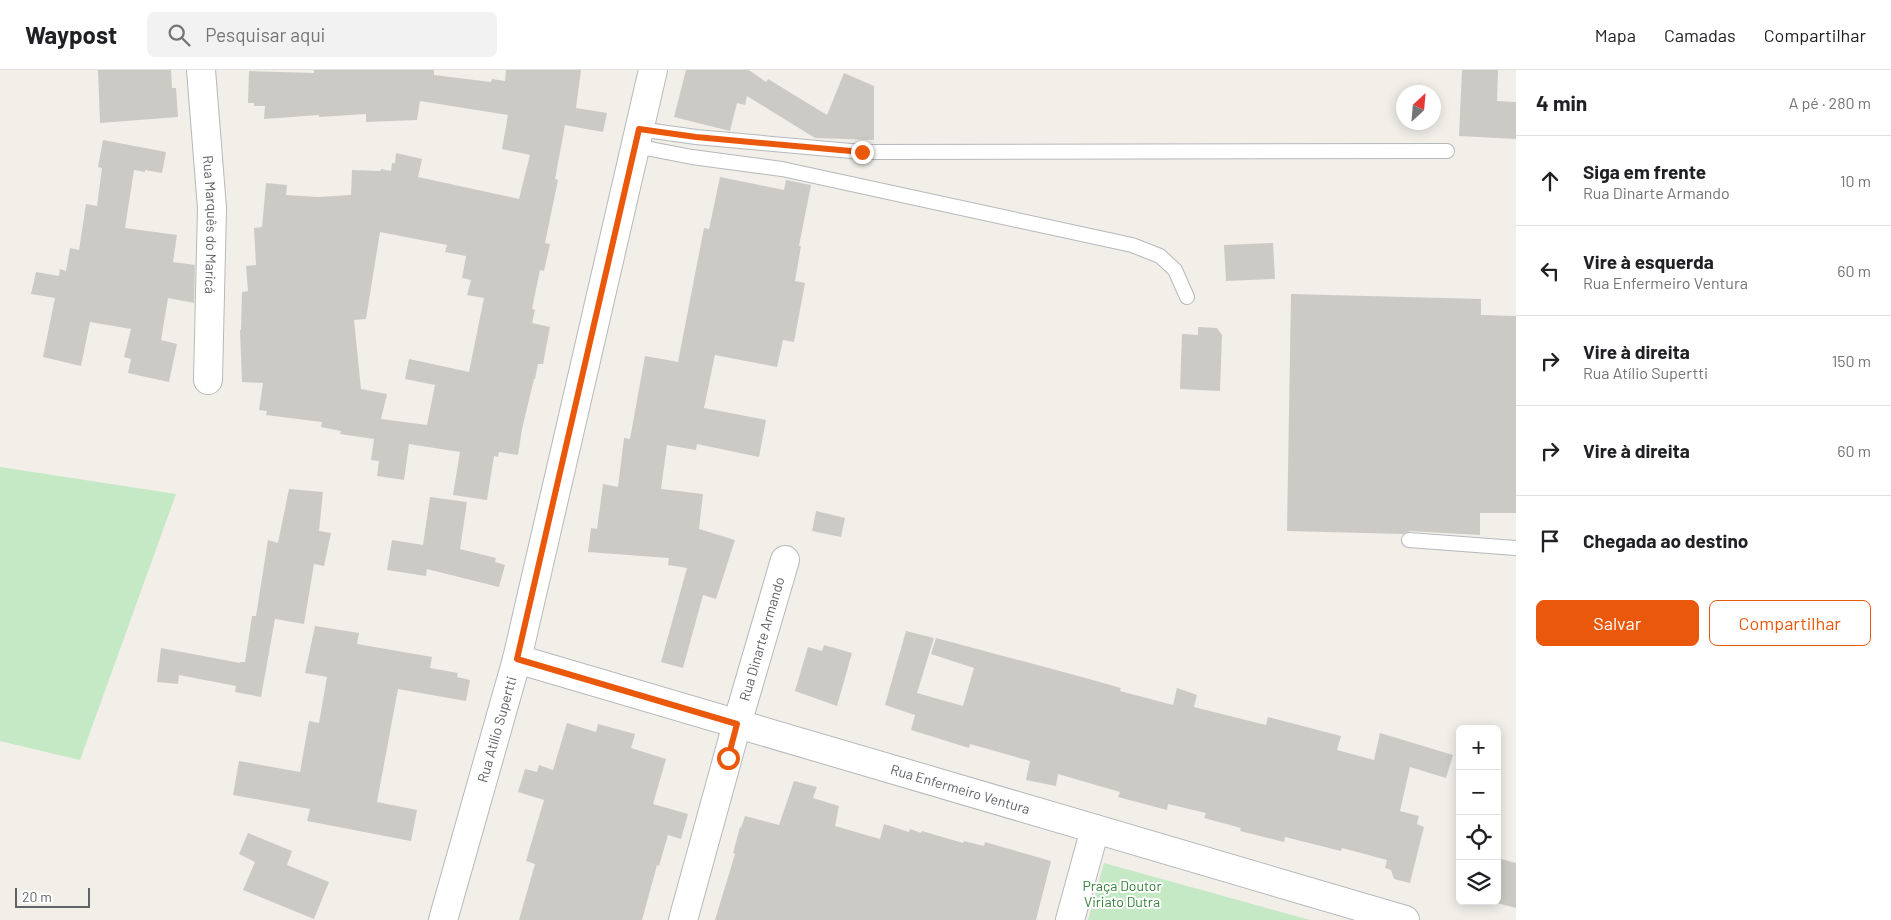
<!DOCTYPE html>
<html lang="pt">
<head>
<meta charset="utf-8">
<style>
	body { margin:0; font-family:Barlow,sans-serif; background:#f2f2f2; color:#202124 }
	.controls { position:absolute; right:15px; bottom:15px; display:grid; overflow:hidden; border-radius:8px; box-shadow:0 2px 12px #0003 }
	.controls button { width:45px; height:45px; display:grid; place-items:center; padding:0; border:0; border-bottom:1px solid #e0e0e0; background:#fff; color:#202124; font:25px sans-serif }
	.compass { position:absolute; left:1396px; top:15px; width:45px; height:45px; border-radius:50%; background:#fff; box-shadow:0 2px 12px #0003; rotate:26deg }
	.scale { position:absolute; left:15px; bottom:12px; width:75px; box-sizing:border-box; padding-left:5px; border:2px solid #5f6368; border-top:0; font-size:14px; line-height:18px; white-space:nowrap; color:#5f6368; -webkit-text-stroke:4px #fff; paint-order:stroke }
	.stop { position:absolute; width:15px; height:15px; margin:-11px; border:4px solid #ea580c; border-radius:50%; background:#fff }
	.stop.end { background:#ea580c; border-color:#fff; box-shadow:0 1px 5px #0008 }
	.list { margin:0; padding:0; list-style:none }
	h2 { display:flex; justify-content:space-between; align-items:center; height:65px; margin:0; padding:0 20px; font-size:21px }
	h2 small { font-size:16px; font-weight:400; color:#757577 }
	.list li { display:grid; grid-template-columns:32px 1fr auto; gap:15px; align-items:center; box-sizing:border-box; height:90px; padding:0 20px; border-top:1px solid #e0e0e0 }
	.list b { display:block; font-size:19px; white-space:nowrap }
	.list p { margin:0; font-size:16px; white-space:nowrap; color:#757577 }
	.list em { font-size:16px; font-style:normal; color:#757577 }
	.actions { display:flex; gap:10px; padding:15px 20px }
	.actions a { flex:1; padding:11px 0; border:1px solid #ea580c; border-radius:8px; text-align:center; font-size:18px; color:#ea580c }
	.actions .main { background:#ea580c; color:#fff }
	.icon { flex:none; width:28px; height:28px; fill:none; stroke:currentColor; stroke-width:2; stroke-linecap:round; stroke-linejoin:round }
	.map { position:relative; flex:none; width:1516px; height:850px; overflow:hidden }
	header { display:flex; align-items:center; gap:30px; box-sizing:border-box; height:70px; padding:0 25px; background:#fff; border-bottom:1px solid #e0e0e0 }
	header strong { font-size:24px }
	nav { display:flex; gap:28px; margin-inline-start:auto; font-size:18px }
	.search { width:350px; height:45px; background:#f2f2f2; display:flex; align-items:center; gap:12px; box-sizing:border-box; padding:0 18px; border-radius:8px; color:#757577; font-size:19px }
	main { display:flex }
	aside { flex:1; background:#fff }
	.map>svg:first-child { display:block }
</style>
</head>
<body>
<header>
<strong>Waypost</strong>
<div class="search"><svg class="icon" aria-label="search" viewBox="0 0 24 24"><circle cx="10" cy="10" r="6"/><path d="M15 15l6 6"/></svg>Pesquisar aqui</div>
<nav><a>Mapa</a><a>Camadas</a><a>Compartilhar</a></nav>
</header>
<main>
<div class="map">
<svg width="1516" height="850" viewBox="0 0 1516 850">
	<rect width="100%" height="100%" fill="#f1efe8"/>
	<!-- green -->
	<path fill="#c5e8c5" d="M 0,397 L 176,424 L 80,690 L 0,671 Z
		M 1104,793 L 1310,850 L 1088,850 Z"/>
	<!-- building -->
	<path fill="#cccac5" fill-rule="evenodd" d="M 98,0 L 171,0 L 172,18 L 176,18 L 178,47 L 100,53 Z
		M 314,0 L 434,0 L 434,5 L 491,12 L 492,9 L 505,11 L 506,0 L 581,0 L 576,38 L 607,43 L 603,62 L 565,55 L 555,109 L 558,110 L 545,173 L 550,174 L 544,201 L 540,200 L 532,239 L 535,240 L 532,253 L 550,257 L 543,294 L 538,294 L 535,309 L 534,309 L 522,359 L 518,385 L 499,382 L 498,387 L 494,386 L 487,430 L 453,425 L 460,382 L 409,374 L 404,410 L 377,406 L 379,391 L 371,390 L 374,369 L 340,364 L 341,361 L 321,357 L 322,352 L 266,345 L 267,341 L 259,340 L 263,313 L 242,312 L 240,260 L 241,260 L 242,222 L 248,221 L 246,196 L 256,195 L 254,158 L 262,157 L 266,113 L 287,115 L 286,125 L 318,127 L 351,125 L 352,100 L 380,101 L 381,99 L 391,101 L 392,93 L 395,93 L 396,83 L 422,89 L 418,107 L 519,129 L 530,85 L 502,79 L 508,45 L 420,31 L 417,50 L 366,52 L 366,44 L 319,47 L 319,45 L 264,49 L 265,36 L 254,36 L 254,33 L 248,33 L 249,1 L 314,3 ZM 380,162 L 447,175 L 445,182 L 466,186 L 462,208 L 471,210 L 467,225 L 484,228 L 469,302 L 409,289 L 405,309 L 435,315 L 427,355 L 381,349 L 387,324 L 361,319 L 354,250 L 366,249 Z
		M 686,0 L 749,0 L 766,12 L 768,9 L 827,45 L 844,3 L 874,16 L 874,70 L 815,68 L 747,26 L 745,35 L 737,33 L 730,61 L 674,47 Z
		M 1462,0 L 1498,0 L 1497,31 L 1516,32 L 1516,69 L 1459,66 Z
		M 103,70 L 166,82 L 162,103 L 145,100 L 145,102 L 134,100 L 125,158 L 177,165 L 173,192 L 195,195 L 194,233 L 168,228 L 161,270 L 177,274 L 169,312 L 128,303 L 131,289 L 124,287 L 131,259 L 90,252 L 81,296 L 43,287 L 55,228 L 31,224 L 36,202 L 59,206 L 60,199 L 66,201 L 70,178 L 79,180 L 86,134 L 97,136 L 102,98 L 98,97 Z
		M 720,107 L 784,120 L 786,110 L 811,115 L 799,176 L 801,176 L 795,211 L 805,213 L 794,272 L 783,270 L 777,297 L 715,285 L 704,338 L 766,350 L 759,387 L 697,374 L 696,380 L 667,375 L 661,419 L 703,424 L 699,459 L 735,470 L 716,529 L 703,525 L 683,598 L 661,592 L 687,498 L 668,495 L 669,488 L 588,482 L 591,458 L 597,459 L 603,414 L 618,417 L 624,368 L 630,369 L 645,286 L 678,292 L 704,158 L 709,159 Z
		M 1273,173 L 1275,209 L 1226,211 L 1224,175 Z
		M 1291,224 L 1481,229 L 1481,245 L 1516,246 L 1516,443 L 1480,443 L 1480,465 L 1410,461 L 1403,464 L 1287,461 Z
		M 1198,257 L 1217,258 L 1222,265 L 1220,321 L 1180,319 L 1182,264 L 1198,265 Z
		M 289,419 L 323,422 L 319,461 L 331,463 L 324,496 L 314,494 L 304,554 L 275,549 L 261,627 L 235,622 L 236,616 L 179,605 L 178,614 L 157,612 L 161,578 L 240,593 L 240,592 L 245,592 L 252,546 L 256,546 L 268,470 L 278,473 Z
		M 430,427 L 467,432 L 460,479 L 496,488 L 495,492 L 505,495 L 499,517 L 427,499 L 426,506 L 387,500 L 392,470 L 423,475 Z
		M 816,441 L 845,448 L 841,467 L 812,461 Z
		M 315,556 L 359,563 L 357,574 L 432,587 L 430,598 L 458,603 L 457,607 L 470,610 L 466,631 L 398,619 L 377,732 L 417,740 L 411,771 L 307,751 L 310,739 L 233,725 L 239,691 L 300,702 L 309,651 L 319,653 L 327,607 L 305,603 Z
		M 906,561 L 934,568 L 917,623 L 963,636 L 974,598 L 931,584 L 936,568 L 1082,607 L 1121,618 L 1120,621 L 1173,635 L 1177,618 L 1197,625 L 1194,637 L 1266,655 L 1268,647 L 1341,666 L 1337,680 L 1374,690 L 1380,663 L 1453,685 L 1446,708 L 1410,697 L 1400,741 L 1419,746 L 1417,754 L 1424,757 L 1410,813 L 1394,809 L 1391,800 L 1385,798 L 1387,790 L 1342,778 L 1341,781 L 1285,767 L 1284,772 L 1240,761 L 1241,758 L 1204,748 L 1206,743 L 1168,734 L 1167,740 L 1118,727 L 1120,722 L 1058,704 L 1056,716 L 1026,710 L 1030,691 L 970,674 L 969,678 L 911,660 L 915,645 L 885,635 Z
		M 824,575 L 852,583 L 837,636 L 795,621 L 808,577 L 822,581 Z
		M 567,653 L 596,662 L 598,654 L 635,664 L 631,678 L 666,689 L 653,734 L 688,744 L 681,769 L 668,765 L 659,796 L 657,795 L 642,850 L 519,850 L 535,794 L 526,791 L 544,730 L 518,722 L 525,699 L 537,702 L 539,695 L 553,700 Z
		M 794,711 L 817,717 L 813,728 L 839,736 L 835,756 L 880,769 L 884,754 L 909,762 L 910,759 L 921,763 L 922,761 L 963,773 L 964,771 L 984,776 L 985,772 L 1051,791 L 1036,850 L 715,850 L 735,784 L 733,783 L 740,757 L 741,758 L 745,746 L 779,755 Z
		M 248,763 L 292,781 L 287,795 L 329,812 L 314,849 L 243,820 L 255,792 L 239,784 Z
		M 1497,788 L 1516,793 L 1516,838 L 1497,833 Z"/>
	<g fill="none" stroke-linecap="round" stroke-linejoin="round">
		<defs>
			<path id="service" d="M 639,59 L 696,67 L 862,82 L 1447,81
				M 635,76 L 692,87 L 782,99 L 1132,175 L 1160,186 L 1175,200 L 1187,227
				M 1409,470 L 1516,478"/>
			<g id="minor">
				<path id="s1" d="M 201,0 L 212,138 L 208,310"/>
				<path id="s2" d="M 517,589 L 1405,850"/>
				<path id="s3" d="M 683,850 L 737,654 L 785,490"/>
				<path d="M 1070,850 L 1095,759"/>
			</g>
			<g id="tertiary">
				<path id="s4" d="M 443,850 L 517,589 L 653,0"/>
			</g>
		</defs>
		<!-- service casing -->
		<use href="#service" stroke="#b5b8bc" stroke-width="16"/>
		<!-- minor casing -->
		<use href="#minor" stroke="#b5b8bc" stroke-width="30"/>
		<!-- tertiary casing -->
		<use href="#tertiary" stroke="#b5b8bc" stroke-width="30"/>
		<!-- service -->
		<use href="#service" stroke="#fff" stroke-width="14"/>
		<!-- minor -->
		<use href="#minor" stroke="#fff" stroke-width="28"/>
		<!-- tertiary -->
		<use href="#tertiary" stroke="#fff" stroke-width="28"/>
	</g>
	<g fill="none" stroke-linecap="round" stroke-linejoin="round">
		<!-- route -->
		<path stroke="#ea580c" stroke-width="6" d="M 728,688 L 737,654 L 517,589 L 639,59 L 696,67 L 862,82"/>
	</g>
	<g text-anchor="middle" stroke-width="4" stroke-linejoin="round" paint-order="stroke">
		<!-- street labels -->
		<g font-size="14" fill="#5f6368" stroke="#fff">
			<text dy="5" stroke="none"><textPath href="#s1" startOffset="155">Rua Marquês do Maricá</textPath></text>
			<text dy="5" stroke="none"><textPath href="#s3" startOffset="292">Rua Dinarte Armando</textPath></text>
			<text dy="5" stroke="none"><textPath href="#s4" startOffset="198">Rua Atílio Supertti</textPath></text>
			<text dy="5" stroke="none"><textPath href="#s2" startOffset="462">Rua Enfermeiro Ventura</textPath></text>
		</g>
		<!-- park labels -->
		<g font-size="14" fill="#348238" stroke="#fff">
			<text x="1122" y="821">Praça Doutor<tspan x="1122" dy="16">Viriato Dutra</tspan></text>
		</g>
	</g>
</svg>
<div class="controls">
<button>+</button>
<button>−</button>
<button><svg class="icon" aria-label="locate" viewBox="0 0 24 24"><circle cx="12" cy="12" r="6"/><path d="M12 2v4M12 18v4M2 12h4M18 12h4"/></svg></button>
<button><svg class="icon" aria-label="layers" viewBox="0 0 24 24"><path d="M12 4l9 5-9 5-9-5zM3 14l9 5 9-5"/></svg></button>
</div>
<svg class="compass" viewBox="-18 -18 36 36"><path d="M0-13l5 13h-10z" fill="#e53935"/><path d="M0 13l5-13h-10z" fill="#757577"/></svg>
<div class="scale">20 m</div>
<div class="stop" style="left:728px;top:688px"></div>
<div class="stop end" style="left:862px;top:82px"></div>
</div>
<aside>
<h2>4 min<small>A pé · 280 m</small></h2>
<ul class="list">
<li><svg class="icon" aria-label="ahead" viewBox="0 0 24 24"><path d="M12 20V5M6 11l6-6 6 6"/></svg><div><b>Siga em frente</b><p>Rua Dinarte Armando</p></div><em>10 m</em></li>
<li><svg class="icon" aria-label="left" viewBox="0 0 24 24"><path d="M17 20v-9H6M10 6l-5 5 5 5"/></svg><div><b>Vire à esquerda</b><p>Rua Enfermeiro Ventura</p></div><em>60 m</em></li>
<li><svg class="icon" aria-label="right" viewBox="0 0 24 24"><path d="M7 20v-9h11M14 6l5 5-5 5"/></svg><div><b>Vire à direita</b><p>Rua Atílio Supertti</p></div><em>150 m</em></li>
<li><svg class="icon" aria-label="right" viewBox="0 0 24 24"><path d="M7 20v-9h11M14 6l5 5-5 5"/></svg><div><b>Vire à direita</b></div><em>60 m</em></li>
<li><svg class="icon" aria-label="arrive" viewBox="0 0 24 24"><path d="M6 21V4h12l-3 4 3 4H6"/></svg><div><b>Chegada ao destino</b></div></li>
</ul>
<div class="actions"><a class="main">Salvar</a><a>Compartilhar</a></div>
</aside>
</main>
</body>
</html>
